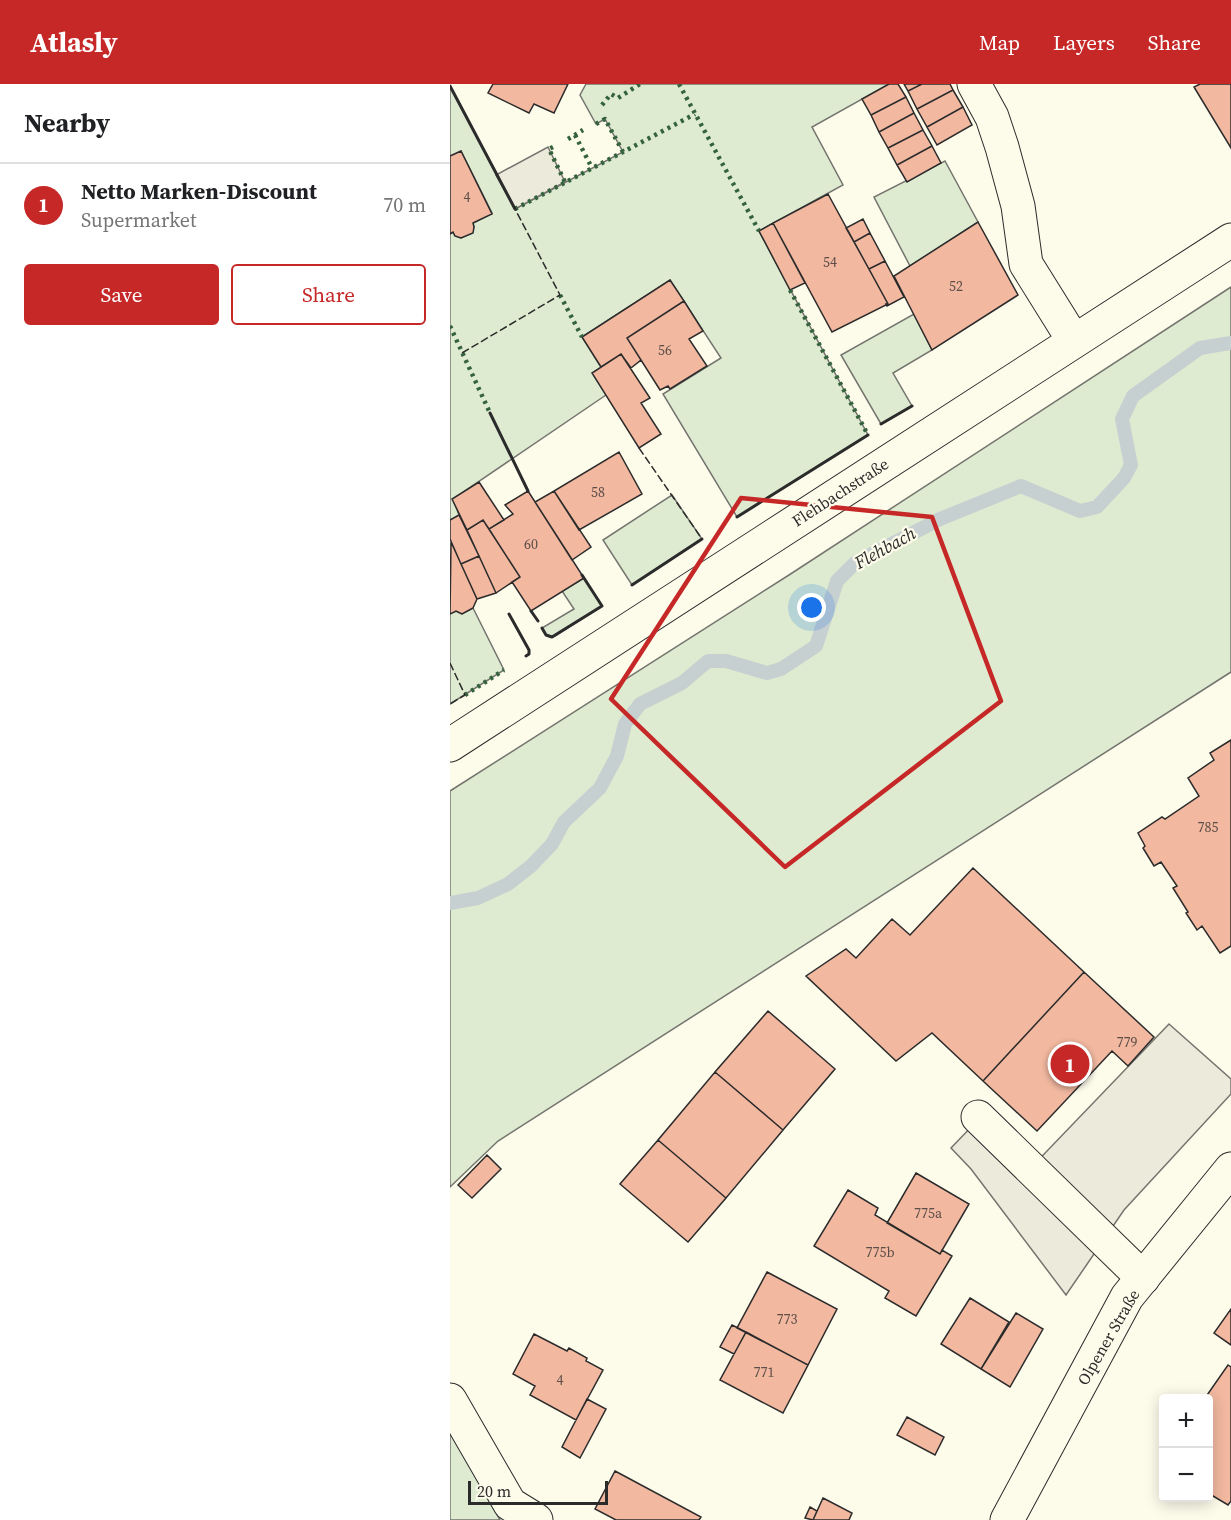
<!DOCTYPE html>
<html lang="en">
<head>
<meta charset="utf-8">
<style>
	body { margin:0; font-family:"Source Serif 4",serif; background:#f6f6f6; color:#202124 }
	.controls { position:absolute; right:18px; bottom:18px; display:grid; overflow:hidden; border-radius:6px; box-shadow:0 3px 15px #0003 }
	.controls button { width:54px; height:54px; display:grid; place-items:center; padding:0; border:0; border-bottom:2px solid #e0e0e0; background:#fff; color:#202124; font:30px sans-serif }
	.scale { position:absolute; left:18px; bottom:15px; width:140px; box-sizing:border-box; padding-left:6px; border:3px solid #2b2b2b; border-top:0; font-size:16px; line-height:21px; white-space:nowrap; color:#2b2b2b; -webkit-text-stroke:4px #fdfbea; paint-order:stroke }
	.you { position:absolute; left:362px; top:524px; width:21px; height:21px; margin:-15px; border:4px solid #fff; border-radius:50%; background:#1a73e8; box-shadow:0 0 0 9px #1a73e833 }
	.badge { display:grid; place-items:center; width:39px; height:39px; border-radius:50%; background:#c62828; color:#fff; font-size:20px; font-weight:700 }
	.pin { position:absolute; translate:-50% -50%; border:3px solid #fff; box-shadow:0 2px 6px #0006 }
	.list { margin:0; padding:0; list-style:none }
	h2 { display:flex; justify-content:space-between; align-items:center; height:78px; margin:0; padding:0 24px; font-size:26px }
	h2 small { font-size:20px; font-weight:400; color:#757577 }
	.list li { display:grid; grid-template-columns:39px 1fr auto; gap:18px; align-items:center; box-sizing:border-box; height:84px; padding:0 24px; border-top:2px solid #e0e0e0 }
	.list b { display:block; font-size:22px; white-space:nowrap }
	.list p { margin:0; font-size:20px; white-space:nowrap; color:#757577 }
	.list em { font-size:20px; font-style:normal; color:#757577 }
	.actions { display:flex; gap:12px; padding:18px 24px }
	.actions a { flex:1; padding:14px 0; border:2px solid #c62828; border-radius:6px; text-align:center; font-size:21px; color:#c62828 }
	.actions .main { background:#c62828; color:#fff }
	.map { position:relative; flex:none; width:781px; height:1436px; overflow:hidden }
	header { display:flex; align-items:center; gap:36px; box-sizing:border-box; height:84px; padding:0 30px; background:#c62828; color:#fff }
	header strong { font-size:28px }
	nav { display:flex; gap:33px; margin-inline-start:auto; font-size:21px }
	main { display:flex }
	aside { flex:1; background:#fff }
	.map>svg:first-child { display:block }
</style>
</head>
<body>
<header>
<strong>Atlasly</strong>
<nav><a>Map</a><a>Layers</a><a>Share</a></nav>
</header>
<main>
<aside>
<h2>Nearby<small></small></h2>
<ul class="list">
<li><span class="badge">1</span><div><b>Netto Marken-Discount</b><p>Supermarket</p></div><em>70 m</em></li>
</ul>
<div class="actions"><a class="main">Save</a><a>Share</a></div>
</aside>
<div class="map">
<svg width="781" height="1436" viewBox="0 0 781 1436">
	<rect width="100%" height="100%" fill="#fdfbea"/>
	<!-- green -->
	<path fill="#deebd1" stroke="#74746e" stroke-width="1.5" d="M 136,0 L 439,0 L 362,43 L 393,101 L 309,147 L 418,351 L 287,433 L 213,310 L 271,274 L 220,196 L 132,253 L 151,283 L 156,311 L 3,415 L 9,431 L 0,436 L 0,150 L 3,148 L 5,152 L 11,154 L 22,149 L 24,143 L 23,139 L 42,129 L 11,67 L 0,72 L 0,2 L 65,125 L 173,68 L 155,35 L 146,40 L 130,11 Z
		M 495,77 L 528,138 L 460,182 L 424,113 Z
		M 781,203 L 781,588 L 48,1057 L 0,1103 L 0,707 L 339,491 Z
		M 464,230 L 482,266 L 443,289 L 462,322 L 431,340 L 391,271 Z
		M 222,411 L 252,455 L 182,501 L 153,456 Z
		M 134,494 L 152,522 L 105,552 C 98,555 95,549 92,544 L 124,525 L 112,507 Z
		M 23,524 L 54,586 L 0,620 L 0,530 L 6,527 L 12,530 Z
		M 0,1347 L 50,1436 L 0,1436 Z"/>
	<!-- parking -->
	<path fill="#eceadb" stroke="#74746e" stroke-width="1.5" d="M 98,63 L 115,98 L 65,125 L 46,91 Z
		M 719,940 L 781,995 L 781,1010 L 674,1126 L 616,1211 L 521,1085 L 501,1064 L 525,1039 L 574,1091 Z"/>
	<g fill="none" stroke-linecap="round" stroke-linejoin="round">
		<!-- stream -->
		<path stroke="#c7d0d0" stroke-width="14" d="M 0,819 L 28,814 L 58,800 L 81,782 L 102,760 L 114,738 L 150,704 L 167,672 L 175,640 L 190,620 L 232,599 L 258,577 L 276,577 L 317,589 L 331,585 L 366,562 L 387,497 L 405,479 L 490,435 L 571,402 L 630,427 L 647,423 L 674,394 L 681,381 L 672,335 L 683,312 L 750,264 L 781,259"/>
	</g>
	<!-- building -->
	<path fill="#f2b8a0" stroke="#2b2b2b" stroke-width="1.5" d="M 43,0 L 118,0 L 104,29 L 84,20 L 79,29 L 38,9 Z
		M 439,0 L 448,0 L 456,13 L 421,31 L 412,15 Z
		M 454,0 L 472,0 L 458,7 Z
		M 472,0 L 500,0 L 503,6 L 467,25 L 458,7 Z
		M 750,0 L 781,0 L 781,64 L 744,3 Z
		M 503,6 L 513,23 L 477,43 L 467,25 Z
		M 456,13 L 464,29 L 429,48 L 421,31 Z
		M 513,23 L 522,41 L 487,61 L 477,43 Z
		M 464,29 L 473,46 L 438,64 L 429,48 Z
		M 473,46 L 482,62 L 447,81 L 438,64 Z
		M 482,62 L 491,79 L 457,98 L 447,81 Z
		M 11,67 L 42,130 L 23,139 L 24,143 L 23,149 L 11,154 L 5,152 L 3,148 L 0,150 L 0,72 Z
		M 378,110 L 438,220 L 382,248 L 323,139 Z
		M 413,135 L 420,149 L 404,158 L 396,144 Z
		M 528,138 L 568,211 L 482,266 L 444,192 Z
		M 323,139 L 355,199 L 340,206 L 309,147 Z
		M 420,149 L 435,177 L 419,185 L 404,158 Z
		M 435,177 L 454,213 L 437,222 L 436,220 L 438,220 L 419,185 Z
		M 220,196 L 234,217 L 177,254 L 191,276 L 181,284 L 171,270 L 151,283 L 132,253 Z
		M 234,217 L 253,247 L 239,255 L 257,282 L 220,305 L 218,302 L 210,306 L 177,254 Z
		M 171,270 L 200,314 L 191,319 L 211,350 L 189,364 L 142,289 Z
		M 169,368 L 192,410 L 129,446 L 104,407 Z
		M 29,398 L 54,436 L 39,445 L 33,436 L 17,446 L 2,415 Z
		M 78,407 L 134,494 L 81,527 L 62,498 L 70,493 L 39,445 L 63,430 L 55,421 Z
		M 104,407 L 141,463 L 122,476 L 85,418 Z
		M 9,431 L 29,472 L 11,480 L 0,455 L 0,436 Z
		M 33,436 L 70,493 L 46,509 L 17,446 Z
		M 1,458 L 27,515 L 23,524 L 12,530 L 6,527 L 0,530 Z
		M 29,472 L 46,509 L 27,515 L 11,480 Z
		M 781,656 L 781,862 L 770,869 L 752,842 L 747,846 L 736,829 L 738,828 L 723,804 L 727,802 L 711,778 L 704,782 L 693,764 L 695,762 L 688,749 L 712,733 L 715,735 L 749,712 L 738,694 L 764,676 L 760,669 Z
		M 523,784 L 634,888 L 533,997 L 482,949 L 446,977 L 356,892 L 396,865 L 406,874 L 442,835 L 460,851 Z
		M 634,888 L 704,953 L 678,982 L 662,967 L 587,1047 L 533,997 Z
		M 318,927 L 385,985 L 333,1046 L 265,988 Z
		M 265,988 L 333,1046 L 276,1114 L 208,1056 Z
		M 208,1056 L 276,1114 L 238,1158 L 170,1100 Z
		M 37,1071 L 51,1085 L 22,1114 L 8,1101 Z
		M 466,1089 L 519,1120 L 490,1170 L 437,1139 Z
		M 398,1106 L 428,1124 L 425,1131 L 490,1170 L 492,1166 L 502,1172 L 466,1232 L 435,1214 L 439,1207 L 364,1162 Z
		M 317,1188 L 387,1225 L 358,1281 L 287,1244 Z
		M 520,1214 L 559,1238 L 531,1285 L 491,1260 Z
		M 781,1225 L 781,1261 L 764,1249 Z
		M 566,1229 L 593,1245 L 560,1303 L 531,1285 Z
		M 282,1241 L 296,1248 L 284,1270 L 270,1263 Z
		M 296,1248 L 358,1281 L 333,1329 L 270,1296 Z
		M 84,1250 L 117,1267 L 119,1264 L 137,1274 L 136,1277 L 153,1286 L 126,1336 L 80,1311 L 85,1302 L 63,1290 Z
		M 778,1281 L 781,1283 L 781,1417 L 778,1421 L 758,1409 L 758,1314 L 755,1314 Z
		M 137,1315 L 156,1325 L 130,1374 L 112,1363 Z
		M 457,1333 L 494,1353 L 485,1371 L 447,1351 Z
		M 165,1387 L 251,1433 L 249,1436 L 166,1436 L 145,1425 Z
		M 373,1414 L 402,1429 L 399,1436 L 363,1436 Z
		M 360,1423 L 367,1427 L 363,1436 L 355,1434 Z"/>
	<g fill="none" stroke-linecap="round" stroke-linejoin="round">
		<defs>
			<path id="minor" d="M 524,0 L 542,33 L 552,63 L 568,122 L 576,180 L 624,257
				M 0,661 L 781,156
				M 528,1033 L 693,1194
				M 0,1316 L 60,1420 L 86,1436"/>
			<path id="major" d="M 557,1436 L 677,1213 L 781,1085"/>
		</defs>
		<!-- minor casing -->
		<use href="#minor" stroke="#2b2b2b" stroke-width="35"/>
		<!-- major casing -->
		<use href="#major" stroke="#2b2b2b" stroke-width="35"/>
		<!-- minor -->
		<use href="#minor" stroke="#fdfbea" stroke-width="33"/>
		<!-- major -->
		<use href="#major" stroke="#fdfbea" stroke-width="33"/>
		<!-- hedge -->
		<path stroke="#34623c" stroke-width="4.5" stroke-dasharray="3 4.5" stroke-linecap="butt" d="M 229,0 L 309,147
			M 152,21 L 161,10 L 168,14 L 190,0
			M 146,40 L 155,35 L 173,68
			M 125,51 L 142,84
			M 118,55 L 133,46
			M 103,63 L 99,65 L 115,98
			M 65,125 L 245,30
			M 340,206 L 418,351
			M 110,211 L 132,253
			M 0,242 L 40,329
			M 15,611 L 54,586"/>
		<!-- fence -->
		<path stroke="#2b2b2b" stroke-width="1.5" stroke-dasharray="8 3" stroke-linecap="butt" d="M 12,269 L 110,211 L 65,125
			M 189,364 L 252,455
			M 0,579 L 15,611 L 0,620"/>
		<!-- wall -->
		<path stroke="#2b2b2b" stroke-width="3" d="M 0,2 L 65,125
			M 40,329 L 78,407
			M 431,340 L 462,322
			M 287,433 L 418,351
			M 182,501 L 252,455
			M 81,527 L 88,537
			M 59,530 L 79,566 L 79,570 L 76,572
			M 92,544 L 96,551 L 102,553 L 152,522 L 132,491"/>
	</g>
	<!-- marked area -->
	<path fill="none" stroke="#c62828" stroke-width="4.5" stroke-linejoin="round" d="M 291,414 L 482,433 L 551,617 L 335,783 L 161,615 Z"/>
	<g text-anchor="middle" stroke-width="4.5" stroke-linejoin="round" paint-order="stroke">
		<!-- number labels -->
		<g font-size="14" fill="#5d4e48">
			<text x="17" y="118">4</text>
			<text x="380" y="183">54</text>
			<text x="506" y="207">52</text>
			<text x="215" y="271">56</text>
			<text x="148" y="413">58</text>
			<text x="81" y="465">60</text>
			<text x="758" y="748">785</text>
			<text x="677" y="963">779</text>
			<text x="478" y="1134">775a</text>
			<text x="430" y="1173">775b</text>
			<text x="337" y="1240">773</text>
			<text x="314" y="1293">771</text>
			<text x="110" y="1301">4</text>
		</g>
		<!-- street labels -->
		<g font-size="16" fill="#2b2b2b" stroke="#fdfbea">
			<text transform="translate(390 408) rotate(-33)" y="6">Flehbachstraße</text>
			<text transform="translate(658 1253) rotate(-60)" y="6">Olpener Straße</text>
		</g>
		<!-- water labels -->
		<g font-size="18" font-style="italic" fill="#2b2b2b" stroke="#fdfbea">
			<text transform="translate(435 464) rotate(-29)" y="6">Flehbach</text>
		</g>
	</g>
</svg>
<div class="controls">
<button>+</button>
<button>−</button>
</div>
<div class="scale">20 m</div>
<div class="you"></div>
<div class="pin badge" style="left:620px;top:980px">1</div>
</div>
</main>
</body>
</html>
